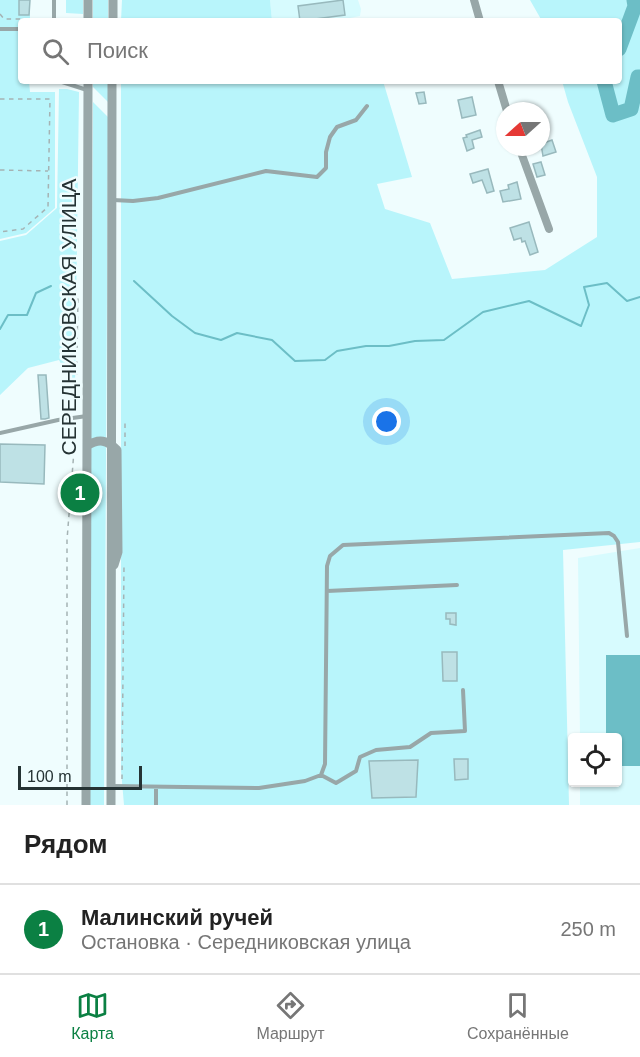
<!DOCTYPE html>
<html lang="ru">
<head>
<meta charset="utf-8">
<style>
	body { margin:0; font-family:Arial,sans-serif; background:#f2f2f2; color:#222 }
	.controls { position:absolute; right:18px; bottom:18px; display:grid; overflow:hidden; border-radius:6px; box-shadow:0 2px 4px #0004 }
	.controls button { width:54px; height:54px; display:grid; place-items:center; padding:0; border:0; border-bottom:2px solid #e0e0e0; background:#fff; color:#222; font:30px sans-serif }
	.compass { position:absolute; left:496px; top:102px; width:54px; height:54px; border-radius:50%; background:#fff; box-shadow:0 2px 4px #0004; rotate:249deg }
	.scale { position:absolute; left:18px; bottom:15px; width:124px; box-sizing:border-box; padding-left:6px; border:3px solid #253334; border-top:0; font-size:16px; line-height:21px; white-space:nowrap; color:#253334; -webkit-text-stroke:4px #effdfe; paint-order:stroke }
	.you { position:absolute; left:387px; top:422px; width:21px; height:21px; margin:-15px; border:4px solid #fff; border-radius:50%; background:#1a73e8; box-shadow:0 0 0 9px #1a73e833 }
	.badge { display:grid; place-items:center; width:39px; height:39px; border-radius:50%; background:#0b8043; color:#fff; font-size:20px; font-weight:700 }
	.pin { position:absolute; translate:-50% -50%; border:3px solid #fff; box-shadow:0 2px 6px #0006 }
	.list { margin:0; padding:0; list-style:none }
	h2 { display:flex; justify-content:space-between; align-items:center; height:78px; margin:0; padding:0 24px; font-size:26px }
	h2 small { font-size:20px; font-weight:400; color:#767676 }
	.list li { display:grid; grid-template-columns:39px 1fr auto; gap:18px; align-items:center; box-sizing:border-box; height:90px; padding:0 24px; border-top:2px solid #e0e0e0 }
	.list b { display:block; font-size:22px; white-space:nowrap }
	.list p { margin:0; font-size:20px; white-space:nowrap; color:#767676 }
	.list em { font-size:20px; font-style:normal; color:#767676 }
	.icon { flex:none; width:33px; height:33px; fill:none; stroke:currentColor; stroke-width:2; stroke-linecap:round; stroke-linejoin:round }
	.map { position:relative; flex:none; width:640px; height:805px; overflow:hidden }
	.search { position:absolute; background:#fff; box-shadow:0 2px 4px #0004; left:18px; right:18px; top:18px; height:66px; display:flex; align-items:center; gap:15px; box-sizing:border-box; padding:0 21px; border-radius:6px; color:#767676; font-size:22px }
	.sheet { height:168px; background:#fff }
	nav { display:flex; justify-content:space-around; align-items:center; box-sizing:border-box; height:84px; border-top:2px solid #e0e0e0; background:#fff; font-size:16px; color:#767676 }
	nav a { display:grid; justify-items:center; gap:3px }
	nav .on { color:#0b8043 }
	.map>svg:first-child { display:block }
</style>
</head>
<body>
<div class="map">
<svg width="640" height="805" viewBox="0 0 640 805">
	<rect width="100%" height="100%" fill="#effdfe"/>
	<!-- built -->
	<path fill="#d7fbfe" d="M 270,0 L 358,0 L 361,9 L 360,16 L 335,21 L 272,21 Z
		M 640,548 L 640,805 L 580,805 L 580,783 L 618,782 L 618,738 L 580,737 L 578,558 Z"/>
	<!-- green -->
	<path fill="#b8f5fb" d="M 0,0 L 30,0 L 30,21 L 21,21 L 21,81 L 29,81 L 30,92 L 55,92 L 55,208 L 26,233 L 0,239 Z
		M 66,0 L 83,0 L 83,14 L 66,13 Z
		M 93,0 L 108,0 L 108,21 L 93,21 Z
		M 122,0 L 270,0 L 272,21 L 121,21 Z
		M 530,0 L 640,0 L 640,542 L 563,550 L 569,805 L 124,805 L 121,770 L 121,81 L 383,81 L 412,177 L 377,184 L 385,209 L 430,223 L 452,279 L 545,270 L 597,237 L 597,177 L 568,102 L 562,81 L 619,81 L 619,21 L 542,21 Z
		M 93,81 L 108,81 L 109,103 L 93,87 Z
		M 59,89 L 67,89 L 79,92 L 75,390 L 59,360 L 28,368 L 0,395 L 0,241 L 26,235 L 57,208 Z
		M 93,102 L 108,117 L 104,805 L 88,805 Z"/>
	<!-- water -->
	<path fill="#6cbec6" d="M 606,655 L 640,655 L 640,766 L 618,766 L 618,738 L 606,737 Z"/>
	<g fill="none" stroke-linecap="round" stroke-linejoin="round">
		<!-- stream -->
		<path stroke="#6cbec6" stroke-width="2" d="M 134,281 L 172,316 L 195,333 L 221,340 L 237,333 L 272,340 L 295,361 L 325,360 L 337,351 L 366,346 L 389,346 L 415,341 L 444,340 L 483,312 L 529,301 L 581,326 L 589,305 L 584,287 L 607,283 L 627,301 L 640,297
			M 0,329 L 8,315 L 27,315 L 36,293 L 51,286"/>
		<!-- river -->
		<path stroke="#6cbec6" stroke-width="15" d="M 619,49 L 635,6 L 634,0
			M 604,81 L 613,115 L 631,109 L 638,77 L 640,77"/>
	</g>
	<!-- building -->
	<path fill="#bee1e5" stroke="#98b9bd" stroke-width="1.5" d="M 19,0 L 30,0 L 29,15 L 19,15 Z
		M 343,0 L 345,15 L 300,21 L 298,6 Z
		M 424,92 L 426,103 L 419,104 L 416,93 Z
		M 472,97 L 476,115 L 462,118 L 458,100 Z
		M 480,130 L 482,137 L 472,140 L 474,148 L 467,151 L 463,138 L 467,137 L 466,135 Z
		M 552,140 L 556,152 L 543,156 L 541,144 Z
		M 541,162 L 545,175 L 537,177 L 533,164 Z
		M 488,169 L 494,191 L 487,193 L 482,180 L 473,183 L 470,174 Z
		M 517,182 L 521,199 L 503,202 L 500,191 L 509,189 L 508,185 Z
		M 529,222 L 538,252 L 530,255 L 525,241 L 522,242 L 521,238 L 514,240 L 510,228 Z
		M 38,375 L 46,375 L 49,418 L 45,419 L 41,419 Z
		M 0,444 L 45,445 L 44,484 L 0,482 Z
		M 446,613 L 456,613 L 456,625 L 450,624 L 450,619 L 446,619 Z
		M 442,652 L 457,652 L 457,681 L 443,681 Z
		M 454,759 L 468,759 L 468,779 L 455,780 Z
		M 418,760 L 416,797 L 372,798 L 369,761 Z"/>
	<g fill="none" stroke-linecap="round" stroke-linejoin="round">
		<!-- path -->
		<path stroke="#a5b3b4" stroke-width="1.5" stroke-dasharray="4.5 4.5" stroke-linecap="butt" d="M 0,14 L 4,19 L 44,19 L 45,21
			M 0,99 L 50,99 L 48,207 L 23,229 L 0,232
			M 0,170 L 48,171
			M 76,411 L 78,296
			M 125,446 L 125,420
			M 122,779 L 124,565
			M 67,805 L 67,540 L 76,425"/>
		<!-- service -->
		<path stroke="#98a7a8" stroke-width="4" d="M 54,21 L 54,0
			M 0,29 L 21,29
			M 59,81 L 87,90
			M 113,200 L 133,201 L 158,198 L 266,171 L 317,177 L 326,168 L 326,152 L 330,137 L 337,127 L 356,120 L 367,106
			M 0,433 L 58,420 L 87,416
			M 327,591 L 457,585
			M 321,775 L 336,783 L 356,771 L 360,757 L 376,750 L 410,747 L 431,733 L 465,731 L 463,690
			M 112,786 L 259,788 L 305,781 L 321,775 L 325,764 L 327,566 L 330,556 L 343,545 L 609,533 L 614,536 L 618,542 L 627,636
			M 156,787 L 156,805"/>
		<!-- minor -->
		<path stroke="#98a7a8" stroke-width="8" d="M 474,0 L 480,21
			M 498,81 L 507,111
			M 519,147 L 549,229"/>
		<!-- tertiary -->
		<path stroke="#98a7a8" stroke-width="9" d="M 88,21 L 88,0
			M 113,21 L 113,0
			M 87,446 C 99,438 107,440 117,450 L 118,552 L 114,565
			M 86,805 L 88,81
			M 111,805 L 112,81"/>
	</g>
	<g text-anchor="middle" stroke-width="5" stroke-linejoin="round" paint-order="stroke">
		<!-- street labels -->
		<g font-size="21" fill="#253334" stroke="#effdfe">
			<text transform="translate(69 317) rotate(-90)" y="7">СЕРЕДНИКОВСКАЯ УЛИЦА</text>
		</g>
	</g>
</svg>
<div class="controls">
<button><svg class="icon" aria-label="locate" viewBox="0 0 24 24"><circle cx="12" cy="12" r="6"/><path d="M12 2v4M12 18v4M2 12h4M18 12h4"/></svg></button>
</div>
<svg class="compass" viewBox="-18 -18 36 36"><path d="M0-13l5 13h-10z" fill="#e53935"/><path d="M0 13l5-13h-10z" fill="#767676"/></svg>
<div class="scale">100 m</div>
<div class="you"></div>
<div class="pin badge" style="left:80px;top:493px">1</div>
<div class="search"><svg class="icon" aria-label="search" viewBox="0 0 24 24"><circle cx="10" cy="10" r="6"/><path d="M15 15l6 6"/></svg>Поиск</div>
</div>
<section class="sheet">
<h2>Рядом<small></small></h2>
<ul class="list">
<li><span class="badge">1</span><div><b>Малинский ручей</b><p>Остановка · Середниковская улица</p></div><em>250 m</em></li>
</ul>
</section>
<nav>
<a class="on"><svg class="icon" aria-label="map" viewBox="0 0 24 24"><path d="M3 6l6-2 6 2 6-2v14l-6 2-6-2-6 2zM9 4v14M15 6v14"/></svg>Карта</a>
<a><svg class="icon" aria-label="directions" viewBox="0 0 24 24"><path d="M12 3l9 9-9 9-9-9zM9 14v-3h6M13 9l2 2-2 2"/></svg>Маршрут</a>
<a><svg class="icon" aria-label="saved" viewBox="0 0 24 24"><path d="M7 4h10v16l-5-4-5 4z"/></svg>Сохранённые</a>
</nav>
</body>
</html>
